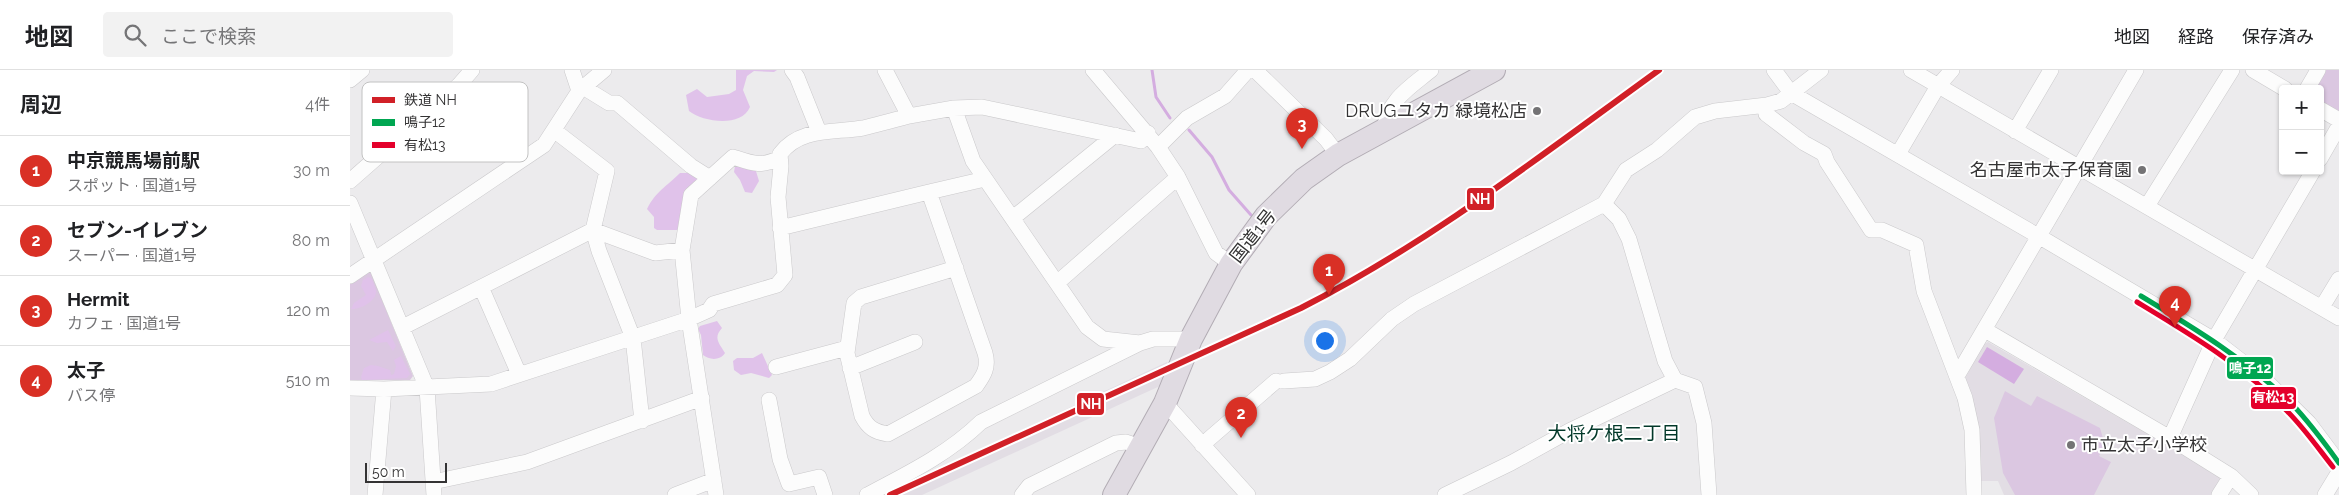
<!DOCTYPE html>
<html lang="ja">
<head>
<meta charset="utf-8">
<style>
	body { margin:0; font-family:Raleway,"Noto Sans JP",sans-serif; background:#f2f2f2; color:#202124 }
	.controls { position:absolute; right:15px; top:15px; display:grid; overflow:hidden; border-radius:5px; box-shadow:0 1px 4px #0004 }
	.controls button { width:45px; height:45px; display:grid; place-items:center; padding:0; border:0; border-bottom:1px solid #e0e0e0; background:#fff; color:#202124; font:25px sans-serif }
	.scale { position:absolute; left:15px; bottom:12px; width:82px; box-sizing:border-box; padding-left:5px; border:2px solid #343334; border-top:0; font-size:14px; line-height:18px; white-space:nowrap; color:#343334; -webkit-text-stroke:4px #fff; paint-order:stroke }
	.you { position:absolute; left:974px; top:270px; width:18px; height:18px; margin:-12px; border:4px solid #fff; border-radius:50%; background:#1a73e8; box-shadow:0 0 0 8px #1a73e833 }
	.badge { display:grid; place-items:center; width:32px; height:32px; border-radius:50%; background:#d93025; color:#fff; font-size:16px; font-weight:700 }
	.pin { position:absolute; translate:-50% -41px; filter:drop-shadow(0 1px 2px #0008) }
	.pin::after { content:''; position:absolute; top:26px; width:18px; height:15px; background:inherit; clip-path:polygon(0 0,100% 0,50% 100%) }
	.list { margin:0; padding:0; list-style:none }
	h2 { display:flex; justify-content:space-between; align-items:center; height:65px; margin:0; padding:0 20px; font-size:21px }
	h2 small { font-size:16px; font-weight:400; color:#757577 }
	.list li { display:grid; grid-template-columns:32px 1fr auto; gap:15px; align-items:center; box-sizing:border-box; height:70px; padding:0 20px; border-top:1px solid #e0e0e0 }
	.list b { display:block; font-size:19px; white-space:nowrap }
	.list p { margin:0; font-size:16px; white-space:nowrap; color:#757577 }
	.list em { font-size:16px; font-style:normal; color:#757577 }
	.icon { flex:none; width:28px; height:28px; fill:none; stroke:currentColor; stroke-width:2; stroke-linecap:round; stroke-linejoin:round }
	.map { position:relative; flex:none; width:1989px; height:425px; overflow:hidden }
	header { display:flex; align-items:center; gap:30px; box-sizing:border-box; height:70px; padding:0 25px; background:#fff; border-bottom:1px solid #e0e0e0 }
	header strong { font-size:24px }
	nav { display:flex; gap:28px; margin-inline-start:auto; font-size:18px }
	.search { width:350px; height:45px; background:#f2f2f2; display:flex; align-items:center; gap:12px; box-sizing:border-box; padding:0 18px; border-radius:5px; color:#757577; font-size:19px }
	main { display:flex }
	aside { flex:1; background:#fff }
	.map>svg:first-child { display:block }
</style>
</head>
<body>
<header>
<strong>地図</strong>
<div class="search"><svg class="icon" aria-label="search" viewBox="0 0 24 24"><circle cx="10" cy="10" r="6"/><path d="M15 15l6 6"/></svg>ここで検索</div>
<nav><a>地図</a><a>経路</a><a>保存済み</a></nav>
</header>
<main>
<aside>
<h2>周辺<small>4件</small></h2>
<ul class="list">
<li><span class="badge">1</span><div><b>中京競馬場前駅</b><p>スポット · 国道1号</p></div><em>30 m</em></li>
<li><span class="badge">2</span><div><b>セブン-イレブン</b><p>スーパー · 国道1号</p></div><em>80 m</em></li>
<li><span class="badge">3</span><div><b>Hermit</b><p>カフェ · 国道1号</p></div><em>120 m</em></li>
<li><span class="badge">4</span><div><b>太子</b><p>バス停</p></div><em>510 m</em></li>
</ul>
</aside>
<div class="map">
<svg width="1989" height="425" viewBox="0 0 1989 425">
	<rect width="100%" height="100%" fill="#ecebed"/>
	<!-- built -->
	<path fill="#e2dde4" d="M 1638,272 L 1870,406 L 1870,410 L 1862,425 L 1654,425 L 1648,411 L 1628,411 L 1612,314 L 1634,274 Z
		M 817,292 L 819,295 L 810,316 L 572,425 L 532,425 Z"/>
	<!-- green -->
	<path fill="#dbc7e1" d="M 1972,0 L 1989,0 L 1989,42 L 1970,34 L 1970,19 L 1961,19 Z
		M 17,201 L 21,203 L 63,306 L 60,310 L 0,310 L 0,212 Z
		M 1655,321 L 1681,336 L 1687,326 L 1750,358 L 1755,375 L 1749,386 L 1761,392 L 1744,425 L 1665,425 L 1653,403 L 1644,348 Z"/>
	<!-- forest -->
	<path fill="#e0c2ea" d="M 386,0 L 427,0 L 424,2 L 404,1 L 397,6 L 393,20 L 400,37 C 391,58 353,52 339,41 L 336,25 L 347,19 L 357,27 L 379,24 L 386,20 Z
		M 390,95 L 405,98 L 409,111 L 402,123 L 395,122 L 390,110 L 384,102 L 385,96 Z
		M 330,103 L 340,103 L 351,108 L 329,160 L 307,160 L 304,158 L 304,147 L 297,139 C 306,121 316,117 330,103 Z
		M 18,207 L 22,209 C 23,213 25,217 26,221 C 27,231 10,240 1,239 L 4,233 L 16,225 L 11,216 L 13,210 Z
		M 367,251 L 372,258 C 363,268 369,273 375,283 C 370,291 359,290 353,285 L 351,265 L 348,259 L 350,256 Z
		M 38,260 L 46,276 L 43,281 L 37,272 L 27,273 L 19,270 Z
		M 412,283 L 422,305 L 419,308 L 401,303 L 391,305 L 384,300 L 383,291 L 387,288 L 403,288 Z
		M 51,286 L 60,304 L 57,308 L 12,310 L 11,307 L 14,298 L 21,295 L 28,296 L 40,300 L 41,305 L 44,304 L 46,296 L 44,290 Z"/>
	<!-- water -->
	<path fill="#d4ade0" d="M 1637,277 L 1674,299 L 1664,314 L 1628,292 Z"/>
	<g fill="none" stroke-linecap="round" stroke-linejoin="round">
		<!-- stream -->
		<path stroke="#d4ade0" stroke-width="3" d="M 802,0 L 806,27 L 820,48
			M 839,60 L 862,87 L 879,120 L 901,145"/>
		<defs>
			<path id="minor" d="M 222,0 L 229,21
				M 442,0 L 447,7 L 469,62
				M 535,0 L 559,46 L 604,38 L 632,37 L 791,71 L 798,63
				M 743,0 L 808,77 L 828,107 L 866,183 L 881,194
				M 905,0 L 976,69 L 988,85
				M 1424,0 L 1441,23 L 1690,167 L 1864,270 L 1912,307 L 1959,353 L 1989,393
				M 1561,0 L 1989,248
				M 1903,0 L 1935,19
				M 0,10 L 12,0
				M 233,17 L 259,33 L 267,33 L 341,96 L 360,108
				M 1957,19 L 1968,0
				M 1417,35 L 1416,44 L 1454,73 L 1474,84 L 1477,92 L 1521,160 L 1532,160 L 1566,175 L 1574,221 L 1615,328 L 1622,360 L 1624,425
				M 604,38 L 623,91 L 737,257 L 753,269 L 790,273
				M 1970,39 L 1989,50
				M 1034,59 C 1039,29 1059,18 1081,0
				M 205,61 L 257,101 L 243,160 L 249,181 L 283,268 L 292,351
				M 1665,61 L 1701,0
				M 808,77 L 837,48 L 875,26 L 898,0
				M 1548,84 L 1588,16 L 1602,0
				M 1970,89 L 1989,56
				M 0,111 L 109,15 L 122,0
				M 0,133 L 77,318 L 84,425
				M 1254,134 L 1269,149 L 1279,169 L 1315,291 L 1325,310 L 1345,317 L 1354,353 L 1359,425
				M 1797,136 L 1882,0
				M 663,148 L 765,65
				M 430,158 L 579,122
				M 332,180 L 341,125 L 383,87 C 404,94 410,97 430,88
				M 606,198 L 511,227 L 504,233 L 497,283 L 512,346 C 518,358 525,362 538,364 L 626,316 C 634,305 639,297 635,283 L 579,122 L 635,109
				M 0,206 L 194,75 L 229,21 L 254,0
				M 707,213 L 828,107
				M 131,217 L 169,304
				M 1972,237 L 1989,209
				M 53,257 L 243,160 L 305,183 L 332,180 L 339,249 L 366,425
				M 1635,260 L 1820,368 L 1881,406 L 1901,425
				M 426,297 L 497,278
				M 500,298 L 565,272
				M 1607,306 L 1786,0
				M 934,311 L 965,309 L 980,302 L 1000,289 L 1042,249 L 1064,234 L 1254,134 L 1276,100 L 1307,80 L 1345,47 L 1365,41 L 1417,35 L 1431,31 L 1471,0
				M 0,318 L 34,319 L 141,314 L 339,249 L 359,240 L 363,234 L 427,215 L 435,205 L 428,127 L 431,96 L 430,84 C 450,57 484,63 513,58 C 529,54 544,50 559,46
				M 419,330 L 430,389 L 439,414 L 469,407 L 475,425
				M 815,333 L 898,425
				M 1820,368 L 1864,270 L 1963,101
				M 852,375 L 926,311
				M 83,412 L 177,392 L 352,328
				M 25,425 L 34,319
				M 325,425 L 364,410
				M 517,425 C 557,404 598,384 631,352 L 790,273 L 803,269 L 841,269
				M 672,425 L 679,416 L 766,373 L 776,372 L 791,377
				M 1095,425 L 1161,393 L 1219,361 L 1325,310
				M 1869,425 L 1881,406
				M 1975,425 L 1989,402"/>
			<path id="highway" d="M 764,425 L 815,333 L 841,269 L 881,194 L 916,146 L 954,109 L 988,85 L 1144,0"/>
		</defs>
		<!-- minor casing -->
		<use href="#minor" stroke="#cac9cb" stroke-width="16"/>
		<!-- highway casing -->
		<use href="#highway" stroke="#b2acb4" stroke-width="24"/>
		<!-- minor -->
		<use href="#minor" stroke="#fcfcfc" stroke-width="15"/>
		<!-- highway -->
		<use href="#highway" stroke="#e0dbe2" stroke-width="22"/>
		<defs>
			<path id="bus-1" d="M 1791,226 C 1844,258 1897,290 1941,333 C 1959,352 1974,372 1989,393"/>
			<path id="bus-2" d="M 1787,232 C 1840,264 1894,296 1937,341 C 1954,358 1968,378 1983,397"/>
		</defs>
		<!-- bus-1 casing -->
		<use href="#bus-1" stroke="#fff" stroke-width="9"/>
		<!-- bus-2 casing -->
		<use href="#bus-2" stroke="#fff" stroke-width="9"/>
		<!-- bus-1 -->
		<use href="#bus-1" stroke="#00a651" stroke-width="5"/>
		<!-- bus-2 -->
		<use href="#bus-2" stroke="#e4002b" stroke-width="5"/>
		<defs>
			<path id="rail-1" d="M 540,425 L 951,238 C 1079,173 1193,84 1309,0"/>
		</defs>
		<!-- rail-1 casing -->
		<use href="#rail-1" stroke="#fff" stroke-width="10"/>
		<!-- rail-1 -->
		<use href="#rail-1" stroke="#d12027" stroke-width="6"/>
	</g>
	<!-- markers -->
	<g fill="#747375" stroke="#fff" stroke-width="2">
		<circle cx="1187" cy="41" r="5"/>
		<circle cx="1792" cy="100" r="5"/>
		<circle cx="1721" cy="375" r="5"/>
	</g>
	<g text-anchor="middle" stroke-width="4" stroke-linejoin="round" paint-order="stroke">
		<!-- poi labels -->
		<g font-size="18" fill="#343334" stroke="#fff" text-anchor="end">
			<text x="1177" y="47">DRUGユタカ 緑境松店</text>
			<text x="1782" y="106">名古屋市太子保育園</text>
			<text x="1731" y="381" text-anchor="start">市立太子小学校</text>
		</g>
		<!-- street labels -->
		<g font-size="18" fill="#343334" stroke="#fff">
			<text transform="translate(903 166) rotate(-52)" y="6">国道1号</text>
		</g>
		<!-- neighbourhood labels -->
		<g font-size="19" fill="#023829" stroke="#fff">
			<text x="1264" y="370">大将ケ根二丁目</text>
		</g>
	</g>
	<!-- legend -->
	<rect x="12" y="12" width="166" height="80" rx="8" fill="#fff" stroke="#c2c2c2" stroke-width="1"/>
	<rect x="22" y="27" width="23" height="6" fill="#d12027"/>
	<rect x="22" y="49" width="23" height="7" fill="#00a651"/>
	<rect x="22" y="72" width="23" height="6" fill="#e4002b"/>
	<g font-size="14" fill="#343334">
		<text x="54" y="35">鉄道 NH</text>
		<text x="54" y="57">鳴子12</text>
		<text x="54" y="80">有松13</text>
	</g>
	<g stroke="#fff" stroke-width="2">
		<rect x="1116" y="117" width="29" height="24" rx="5" fill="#d12027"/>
		<rect x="1876" y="286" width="48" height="24" rx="5" fill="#00a651"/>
		<rect x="1900" y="316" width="47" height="24" rx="5" fill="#e4002b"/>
		<rect x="726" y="322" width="29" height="24" rx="5" fill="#d12027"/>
	</g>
	<g font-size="14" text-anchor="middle" font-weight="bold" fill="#fff">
		<text x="1130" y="134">NH</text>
		<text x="1900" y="303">鳴子12</text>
		<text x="1923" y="332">有松13</text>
		<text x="741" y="339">NH</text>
	</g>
</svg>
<div class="controls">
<button>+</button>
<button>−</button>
</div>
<div class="scale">50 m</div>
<div class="you"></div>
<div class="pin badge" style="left:979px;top:225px">1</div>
<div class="pin badge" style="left:891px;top:368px">2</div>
<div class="pin badge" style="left:952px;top:79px">3</div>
<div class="pin badge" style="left:1825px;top:257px">4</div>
</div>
</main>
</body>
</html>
